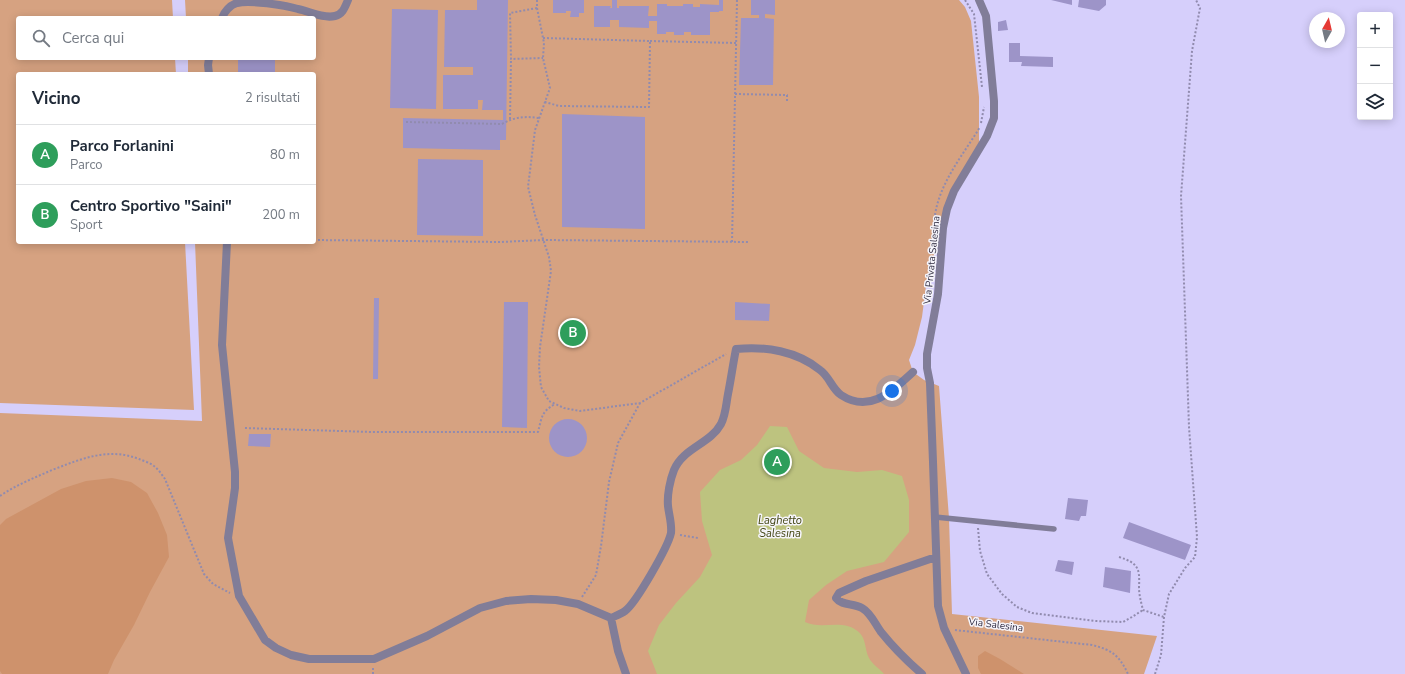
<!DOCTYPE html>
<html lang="it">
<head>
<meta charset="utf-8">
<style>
	body { margin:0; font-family:"Nunito Sans",sans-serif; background:#f6f6f7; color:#1f2937 }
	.controls { position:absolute; right:12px; top:12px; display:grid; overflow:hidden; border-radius:4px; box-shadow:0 2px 10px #0003 }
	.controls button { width:36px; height:36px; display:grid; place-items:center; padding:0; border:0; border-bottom:1px solid #e0e1e3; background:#fff; color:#1f2937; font:20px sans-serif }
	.compass { position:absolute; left:1309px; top:12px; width:36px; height:36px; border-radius:50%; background:#fff; box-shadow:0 2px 10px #0003; rotate:8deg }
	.you { position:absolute; left:892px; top:391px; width:14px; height:14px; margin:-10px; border:3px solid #fff; border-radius:50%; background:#1a73e8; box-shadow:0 0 0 6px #1a73e833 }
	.badge { display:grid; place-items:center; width:26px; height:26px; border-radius:50%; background:#7c3aed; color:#fff; font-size:13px; font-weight:700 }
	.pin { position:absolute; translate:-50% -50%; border:2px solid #fff; box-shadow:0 1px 4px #0006 }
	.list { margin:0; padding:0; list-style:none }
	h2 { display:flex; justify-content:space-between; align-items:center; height:52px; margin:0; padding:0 16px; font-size:17px }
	h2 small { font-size:13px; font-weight:400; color:#747a83 }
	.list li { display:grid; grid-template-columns:26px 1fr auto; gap:12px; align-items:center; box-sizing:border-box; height:60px; padding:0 16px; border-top:1px solid #e0e1e3 }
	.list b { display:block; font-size:15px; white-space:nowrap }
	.list p { margin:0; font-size:13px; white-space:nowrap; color:#747a83 }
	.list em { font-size:13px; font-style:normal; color:#747a83 }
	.icon { flex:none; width:22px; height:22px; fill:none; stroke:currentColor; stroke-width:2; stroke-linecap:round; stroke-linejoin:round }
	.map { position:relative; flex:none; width:1405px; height:674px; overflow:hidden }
	.search { position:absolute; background:#fff; box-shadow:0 2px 10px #0003; left:16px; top:16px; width:300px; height:44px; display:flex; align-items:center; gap:10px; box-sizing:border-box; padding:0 14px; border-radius:4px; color:#747a83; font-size:15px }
	.panel { position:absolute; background:#fff; box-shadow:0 2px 10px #0003; left:16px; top:72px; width:300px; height:172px; border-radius:4px }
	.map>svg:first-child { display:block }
</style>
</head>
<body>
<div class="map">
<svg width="1405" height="674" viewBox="0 0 1405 674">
	<rect width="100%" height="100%" fill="#d6cffb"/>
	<!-- green -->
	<path fill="#d6a281" d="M 0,0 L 172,0 L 173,18 L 18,18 L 18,58 L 175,58 L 176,74 L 18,74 L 18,242 L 185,242 L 194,410 L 0,403 Z
		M 185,0 L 959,0 L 965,7 L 971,21 L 979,97 L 979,149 L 953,193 L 940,231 L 926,286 L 922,317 L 915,345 L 909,360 L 913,372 L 924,380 L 939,386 L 949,518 L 952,614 L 1157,636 L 1144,674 L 0,674 L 0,413 L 202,421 L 195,242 L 314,242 L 314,74 L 188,74 L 188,58 L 314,58 L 314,18 L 186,18 Z"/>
	<!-- forest -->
	<path fill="#ce926c" d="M 112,478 L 131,482 L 147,493 L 158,513 L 167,535 L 169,557 L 150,592 L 134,625 L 114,660 L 108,674 L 2,674 L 0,671 L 0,525 L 6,519 L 61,489 L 86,481 Z
		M 985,651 L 1000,659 L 1024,674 L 981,674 L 978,668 L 978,656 Z"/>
	<!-- water -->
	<path fill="#bdc37f" d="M 770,426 L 787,427 L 799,451 L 824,468 L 857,472 L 882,470 L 902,476 L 909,500 L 909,532 L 884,562 L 847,571 L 826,585 L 809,600 L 805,622 C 821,630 841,619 856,630 C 867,637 864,648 869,658 C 872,664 880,669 884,674 L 657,674 L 648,651 L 659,625 L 676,603 L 700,577 L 712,555 L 702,521 L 700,492 L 720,470 L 741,460 L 757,445 Z"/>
	<!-- building -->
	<path fill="#9d94c8" d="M 477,0 L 508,0 L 506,140 L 500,140 L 500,150 L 403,148 L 403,118 L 503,120 L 503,110 L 482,110 L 483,100 L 478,100 L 478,109 L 443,109 L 443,75 L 473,75 L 473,67 L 444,67 L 445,10 L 477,10 Z
		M 553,0 L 584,0 L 584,13 L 579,13 L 579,17 L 570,17 L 571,11 L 566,11 L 566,13 L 553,13 Z
		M 612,0 L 617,0 L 617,8 L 619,8 L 619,6 L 649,6 L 648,16 L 657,16 L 657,4 L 667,4 L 667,6 L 683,6 L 683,4 L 693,4 L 693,7 L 700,7 L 700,4 L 719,5 L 719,0 L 723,0 L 723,11 L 719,11 L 719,12 L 710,12 L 710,35 L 691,35 L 691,32 L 684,32 L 684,35 L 674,35 L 674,32 L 666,32 L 666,34 L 657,34 L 657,21 L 649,21 L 649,28 L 619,27 L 619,20 L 610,20 L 610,27 L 594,27 L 594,6 L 611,6 L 610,8 L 612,8 Z
		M 751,0 L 775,0 L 775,15 L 765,14 L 765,18 L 774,19 L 773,85 L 739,85 L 741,18 L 759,18 L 759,15 L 751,15 Z
		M 1051,0 L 1072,0 L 1072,5 Z
		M 1079,0 L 1106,0 L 1106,5 L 1099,11 L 1078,7 Z
		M 392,9 L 438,10 L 436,109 L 390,108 Z
		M 1006,20 L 1008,30 L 998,31 L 998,22 Z
		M 1009,43 L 1020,43 L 1020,56 L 1053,57 L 1053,67 L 1021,66 L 1022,62 L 1009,62 Z
		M 238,58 L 275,58 L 275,74 L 238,74 Z
		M 562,114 L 645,117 L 645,229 L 562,227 Z
		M 418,159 L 483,160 L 483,236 L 417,235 Z
		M 374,298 L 379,298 L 378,379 L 373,379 Z
		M 504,302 L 528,302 L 527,428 L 502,427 Z
		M 735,302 L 770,304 L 769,321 L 735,320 Z
		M549 438a19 19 0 1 1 38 0a19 19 0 1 1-38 0Z
		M 249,434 L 271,434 L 270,447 L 248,446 Z
		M 1068,498 L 1088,500 L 1086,516 L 1081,516 L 1079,521 L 1065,519 Z
		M 1129,522 L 1191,545 L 1185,560 L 1123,538 Z
		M 1058,560 L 1074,562 L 1072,575 L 1055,571 Z
		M 1105,567 L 1131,571 L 1130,593 L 1103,587 Z"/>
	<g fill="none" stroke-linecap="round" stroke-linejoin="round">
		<!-- path -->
		<path stroke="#918bae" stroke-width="2" stroke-dasharray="2 2" stroke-linecap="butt" d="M 537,0 L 537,8 L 544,43 L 543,58 L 550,88 L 535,130 L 528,187 L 535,215 L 549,257 L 551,271 L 540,347 L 539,367 L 541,387 L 549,401 L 564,408 L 580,411 L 640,403 L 726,354
			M 965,0 L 974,14 L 982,87
			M 537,8 L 510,13 L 511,59 L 543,58
			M 543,38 L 650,41 L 649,107 L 559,106 L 545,102
			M 650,41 L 736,43
			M 735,94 L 787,95 L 787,103
			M 510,119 L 511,59
			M 406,122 L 502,124 C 514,117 525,116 539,118
			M 981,123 L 984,107
			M 935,215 C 940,182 963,155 980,127
			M 314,240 L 500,242 L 544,240 L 748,242
			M 732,242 L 737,0
			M 245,428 L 371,432 L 538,432 C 542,417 541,412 555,404
			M 0,496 C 16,485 34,478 52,470 C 81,459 108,447 139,459 C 144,461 151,463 155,467 C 159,470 162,475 165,479 L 204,574 L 213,584 L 230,593
			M 978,528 L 980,551 L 987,574 L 1002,594 L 1017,607 L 1032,613 L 1095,621 L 1123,622 L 1132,617 L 1143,610
			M 680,535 L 698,538
			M 1119,557 C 1138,563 1140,568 1139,587 C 1139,595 1141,602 1143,610 L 1164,617
			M 582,597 L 596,575 L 601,546 L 609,482 L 618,443 L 640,403
			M 955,630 L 1092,645 C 1112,650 1119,655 1128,674
			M 373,674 L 373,668
			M 1155,674 L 1161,655 L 1164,617 L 1169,594 L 1185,568 L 1195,557 L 1197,537 L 1189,427 L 1181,196 L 1192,51 L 1200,8 L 1196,0"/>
		<!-- lane -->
		<path stroke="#817d98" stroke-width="5.5" d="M 935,517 L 1054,529"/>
		<!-- street -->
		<path stroke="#817d98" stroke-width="8" d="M 222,18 C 224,12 230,5 237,3 C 250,0 284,5 298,9 C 309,11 323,19 335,16 C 343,14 345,7 348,0
			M 209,58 L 208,65 L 209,74
			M 227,242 L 222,345 L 235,472 L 235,488 L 228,538 L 239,596 L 265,640 L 276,648 L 291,655 L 309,659 L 374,659 L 427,636 L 480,608 L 506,601 L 531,599 L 556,600 L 578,604 L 611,618 C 615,616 621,614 625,611 C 636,603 668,547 671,533 C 672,524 669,515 668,506 C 667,495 670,480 674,470 C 683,448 710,444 721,424 C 726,414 726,404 728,394 C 731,379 733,364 736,349 C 765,346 797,351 820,370 C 829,376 832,389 841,395 C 870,414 892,391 913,372
			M 611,618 L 618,651 L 626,674
			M 922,674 C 907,661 893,647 881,632 C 875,624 871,613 862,608 C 853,603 842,606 836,598 L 839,593 L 866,581 L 936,557
			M 966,674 L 944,628 L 938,606 L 933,462 L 930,383 L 927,368 L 927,354 L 938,294 L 943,228 L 947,209 L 954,191 L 987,136 L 994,118 L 994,101 L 986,16 L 979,0"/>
	</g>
	<g text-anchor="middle" stroke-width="3" stroke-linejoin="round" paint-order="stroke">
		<!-- street labels -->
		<g font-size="10" fill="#2f2b40" stroke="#f6f5fb">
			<text transform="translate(931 260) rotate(-84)" y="4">Via Privata Salesina</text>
			<text transform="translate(996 624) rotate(7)" y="4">Via Salesina</text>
		</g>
		<!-- water labels -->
		<g font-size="11" font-style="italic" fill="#434613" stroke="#f6f5fb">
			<text x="780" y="524">Laghetto<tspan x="780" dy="13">Salesina</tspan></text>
		</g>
	</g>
</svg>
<div class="controls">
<button>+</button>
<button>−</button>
<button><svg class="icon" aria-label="layers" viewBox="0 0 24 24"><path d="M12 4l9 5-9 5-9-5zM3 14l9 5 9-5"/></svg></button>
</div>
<svg class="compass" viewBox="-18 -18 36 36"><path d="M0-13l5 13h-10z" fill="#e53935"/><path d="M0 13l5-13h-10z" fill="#747a83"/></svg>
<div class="you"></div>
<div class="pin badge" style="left:777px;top:462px;background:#2e9e5b">A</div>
<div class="pin badge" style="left:573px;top:333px;background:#2e9e5b">B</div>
<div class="search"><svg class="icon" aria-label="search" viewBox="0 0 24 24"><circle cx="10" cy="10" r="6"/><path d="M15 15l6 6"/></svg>Cerca qui</div>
<section class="panel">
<h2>Vicino<small>2 risultati</small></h2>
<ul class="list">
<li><span class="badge" style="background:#2e9e5b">A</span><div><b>Parco Forlanini</b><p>Parco</p></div><em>80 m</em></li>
<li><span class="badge" style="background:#2e9e5b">B</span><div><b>Centro Sportivo &quot;Saini&quot;</b><p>Sport</p></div><em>200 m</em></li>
</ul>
</section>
</div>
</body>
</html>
